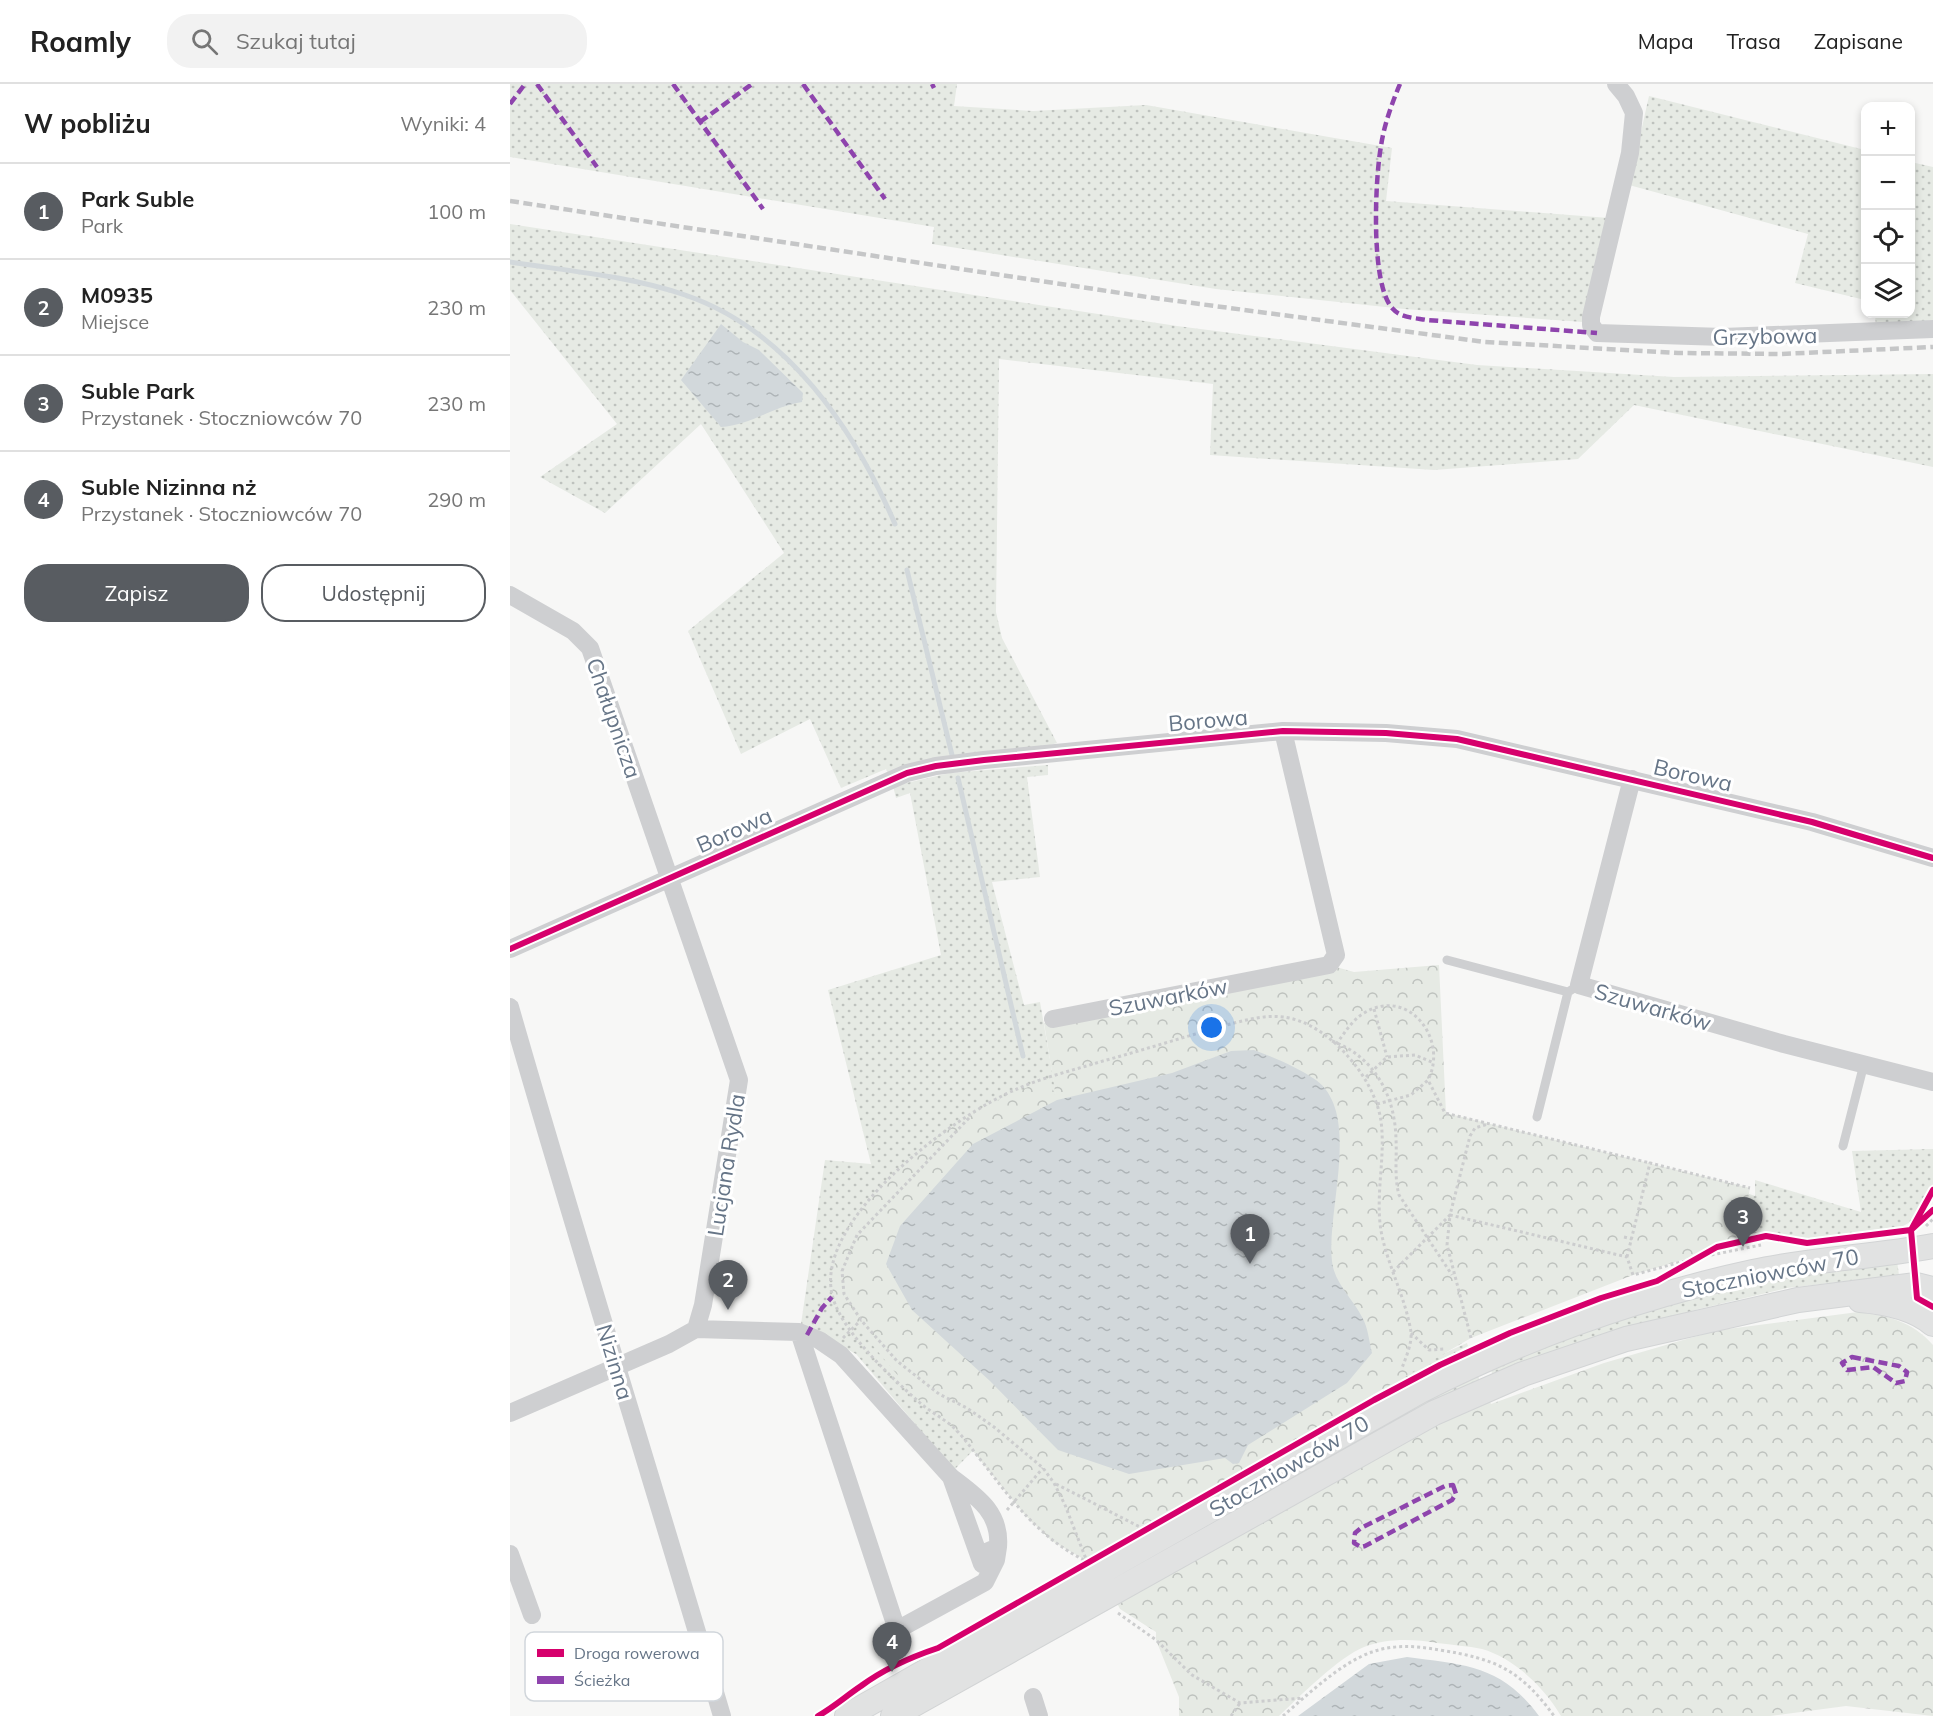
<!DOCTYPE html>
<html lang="pl">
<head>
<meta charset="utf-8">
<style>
	body { margin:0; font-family:Mulish,sans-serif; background:#f2f2f2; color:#222 }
	.controls { position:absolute; right:18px; top:18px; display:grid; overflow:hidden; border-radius:12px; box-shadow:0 3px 9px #0003 }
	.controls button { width:54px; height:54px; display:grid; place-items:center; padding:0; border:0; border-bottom:2px solid #e0e0e0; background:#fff; color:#222; font:30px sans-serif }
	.you { position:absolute; left:702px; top:944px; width:21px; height:21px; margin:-15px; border:4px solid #fff; border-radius:50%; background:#1a73e8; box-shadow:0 0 0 9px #1a73e833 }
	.badge { display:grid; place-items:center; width:39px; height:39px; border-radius:50%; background:#585c61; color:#fff; font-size:20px; font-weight:700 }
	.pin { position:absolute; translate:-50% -50px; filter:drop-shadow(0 2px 3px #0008) }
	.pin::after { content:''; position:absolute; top:32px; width:21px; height:18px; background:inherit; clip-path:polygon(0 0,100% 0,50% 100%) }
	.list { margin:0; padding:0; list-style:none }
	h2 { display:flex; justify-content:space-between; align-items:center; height:78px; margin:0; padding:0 24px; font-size:26px }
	h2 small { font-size:20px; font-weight:400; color:#767676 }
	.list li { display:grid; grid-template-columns:39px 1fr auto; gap:18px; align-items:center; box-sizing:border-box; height:96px; padding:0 24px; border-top:2px solid #e0e0e0 }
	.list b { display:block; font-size:22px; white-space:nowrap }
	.list p { margin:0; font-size:20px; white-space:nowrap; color:#767676 }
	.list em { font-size:20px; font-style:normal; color:#767676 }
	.actions { display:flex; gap:12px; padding:18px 24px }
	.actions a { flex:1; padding:14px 0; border:2px solid #585c61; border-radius:24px; text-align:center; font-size:21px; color:#585c61 }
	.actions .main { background:#585c61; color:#fff }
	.icon { flex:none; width:33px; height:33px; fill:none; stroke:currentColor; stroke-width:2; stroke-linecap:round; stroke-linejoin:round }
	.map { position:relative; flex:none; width:1423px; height:1632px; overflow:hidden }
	header { display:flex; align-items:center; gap:36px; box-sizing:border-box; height:84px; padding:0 30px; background:#fff; border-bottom:2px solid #e0e0e0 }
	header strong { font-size:28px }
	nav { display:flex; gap:33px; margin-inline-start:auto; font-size:21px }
	.search { width:420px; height:54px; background:#f2f2f2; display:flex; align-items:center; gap:15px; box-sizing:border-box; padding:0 21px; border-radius:24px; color:#767676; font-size:22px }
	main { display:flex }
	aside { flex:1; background:#fff }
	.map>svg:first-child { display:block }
</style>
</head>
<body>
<header>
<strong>Roamly</strong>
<div class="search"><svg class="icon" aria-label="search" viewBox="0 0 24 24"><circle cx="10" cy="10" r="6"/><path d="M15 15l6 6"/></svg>Szukaj tutaj</div>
<nav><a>Mapa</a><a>Trasa</a><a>Zapisane</a></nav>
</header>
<main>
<aside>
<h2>W pobliżu<small>Wyniki: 4</small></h2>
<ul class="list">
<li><span class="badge">1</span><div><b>Park Suble</b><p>Park</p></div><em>100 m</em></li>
<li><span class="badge">2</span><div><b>M0935</b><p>Miejsce</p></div><em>230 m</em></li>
<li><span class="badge">3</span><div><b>Suble Park</b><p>Przystanek · Stoczniowców 70</p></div><em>230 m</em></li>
<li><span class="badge">4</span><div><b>Suble Nizinna nż</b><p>Przystanek · Stoczniowców 70</p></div><em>290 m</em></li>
</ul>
<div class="actions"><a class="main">Zapisz</a><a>Udostępnij</a></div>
</aside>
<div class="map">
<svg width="1423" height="1632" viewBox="0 0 1423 1632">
	<defs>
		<pattern id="grass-dots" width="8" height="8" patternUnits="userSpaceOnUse" patternTransform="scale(1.5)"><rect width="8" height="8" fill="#e6eae4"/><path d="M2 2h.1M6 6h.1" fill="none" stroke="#bec2be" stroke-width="1.8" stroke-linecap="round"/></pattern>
		<pattern id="forest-crowns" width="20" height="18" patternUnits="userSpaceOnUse" patternTransform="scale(1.5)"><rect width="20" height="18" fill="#e6eae4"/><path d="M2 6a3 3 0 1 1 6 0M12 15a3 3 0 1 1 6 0" fill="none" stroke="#bec2be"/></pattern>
		<pattern id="water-ripples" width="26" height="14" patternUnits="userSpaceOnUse" patternTransform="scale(1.5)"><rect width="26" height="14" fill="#d2d8db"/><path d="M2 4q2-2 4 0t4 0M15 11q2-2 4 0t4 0" fill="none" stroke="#aeb4b7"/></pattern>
	</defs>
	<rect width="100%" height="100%" fill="#f7f7f6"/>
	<!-- grass -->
	<path fill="url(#grass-dots)" d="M 0,0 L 447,0 L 444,22 L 523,27 L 636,21 L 882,64 L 876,117 L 1099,134 L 1073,238 L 894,225 L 706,205 L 422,160 L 424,143 L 0,73 Z
		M 1139,12 L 1355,66 L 1355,216 L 1285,199 L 1298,150 L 1119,101 Z
		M 1401,78 L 1423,83 L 1423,236 L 1366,242 L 1365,230 L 1400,230 Z
		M 0,140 L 667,242 L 967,281 L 1164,293 L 1423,290 L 1423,383 L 1124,321 L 1068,375 L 924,386 L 700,371 L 703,300 L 489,275 L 486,528 L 492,554 L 547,659 L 524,666 L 378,689 L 376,685 L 331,704 L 300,635 L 231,670 L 178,547 L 274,469 L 191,340 L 95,429 L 30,393 L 107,340 L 0,206 Z
		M 538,681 L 538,691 L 517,693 L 530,793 L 482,798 L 514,921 L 530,918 L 547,1016 L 506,1323 L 444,1386 L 346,1270 L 291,1240 L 315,1076 L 361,1080 L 318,906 L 431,871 L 400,709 L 386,714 L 383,702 L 440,689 Z
		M 1423,1065 L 1423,1100 L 1404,1136 L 1393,1142 L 1295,1155 L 1254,1148 L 1213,1160 L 1225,1105 L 1245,1112 L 1245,1096 L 1351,1128 L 1342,1067 Z
		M 1387,1177 L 1389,1191 L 1277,1204 L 1189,1225 L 1120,1244 L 983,1292 L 980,1283 C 1045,1256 1120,1228 1188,1211 C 1254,1195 1320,1186 1387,1177 Z
		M 957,1259 L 958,1262 L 871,1308 L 890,1289 Z
		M 966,1289 L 970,1297 L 595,1502 L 592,1498 Z"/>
	<!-- forest -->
	<path fill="url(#forest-crowns)" d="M 819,881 L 844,888 L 929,881 L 936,1029 L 1240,1104 L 1230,1158 L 1123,1191 L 961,1254 L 859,1313 L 717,1403 L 577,1477 L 542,1457 L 515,1431 L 445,1345 L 411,1319 L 322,1213 C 324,1199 323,1181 327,1168 C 347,1113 414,1059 463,1030 C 486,1016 513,1006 538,994 L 546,1013 L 534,939 Z
		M 1348,1228 C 1378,1232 1402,1237 1423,1261 L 1423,1632 L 1336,1622 L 1260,1632 L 1051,1632 C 1035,1604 1004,1574 972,1565 C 958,1562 942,1561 927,1559 C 903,1555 878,1554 854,1563 C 829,1573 789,1613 769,1632 L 669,1632 L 669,1613 L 646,1556 L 646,1548 L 610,1525 L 606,1517 L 978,1313 L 981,1320 L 1094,1279 L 1173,1256 L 1210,1246 Z"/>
	<!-- water -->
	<path fill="url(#water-ripples)" d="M 211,240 L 233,258 L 249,266 L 293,309 L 292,318 C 264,322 239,342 211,343 L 171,296 Z
		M 744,966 C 765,974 787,983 806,996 C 852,1030 816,1127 822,1177 C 824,1199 843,1215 852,1233 C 858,1243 859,1257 862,1269 L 837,1299 L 738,1361 L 729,1379 L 723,1380 L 715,1374 L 619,1390 L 548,1366 L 480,1297 L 402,1226 L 376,1180 L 390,1142 L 463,1060 L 547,1016 L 662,989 L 721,967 Z
		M 897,1573 C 956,1581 991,1581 1029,1632 L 788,1632 L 859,1580 Z"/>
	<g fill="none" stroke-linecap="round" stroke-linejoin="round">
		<!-- stream -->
		<path stroke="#d2d8db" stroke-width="5" d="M 0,178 C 58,187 120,192 175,211 C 278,246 344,345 385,440
			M 397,486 L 442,671
			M 448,694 L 513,972"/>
		<defs>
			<path id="secondary" d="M 1350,1216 C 1375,1218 1403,1223 1423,1240
				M 337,1632 L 910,1307 C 1016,1253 1127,1213 1243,1188 C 1302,1175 1363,1173 1423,1162
				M 383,1632 L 924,1329 L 1013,1290 L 1116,1255 L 1288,1216 L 1406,1201 L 1423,1205"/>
		</defs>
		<!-- secondary casing -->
		<use href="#secondary" stroke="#d2d4d5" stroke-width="26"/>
		<!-- path -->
		<path stroke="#cccdce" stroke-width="3" stroke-dasharray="3 3" stroke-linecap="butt" d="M 864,925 L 877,973
			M 822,957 C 865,973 885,1012 886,1055 C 887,1074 884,1092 889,1111 L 942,1191
			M 826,960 C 835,949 841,937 854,929 C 898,902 939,955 918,996
			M 856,993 L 877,973 L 905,971 L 924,979
			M 867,1020 L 901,1011 L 918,996 L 935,1029 L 1140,1079
			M 459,1034 L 347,1151 L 332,1187 L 334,1210 L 351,1236 L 387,1277 L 429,1310 L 457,1324 L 484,1343 L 533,1384 L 544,1399 L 555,1421 L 576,1475
			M 1416,1142 L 1423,1135
			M 1114,1153 L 1122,1155
			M 1117,1173 L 1140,1079 L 1240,1104
			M 883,1188 L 940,1131 L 960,1052 L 965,1044 L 978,1040
			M 901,1249 L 919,1266 L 934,1265
			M 333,1254 L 351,1236
			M 961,1254 L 937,1161 L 940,1131 L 1117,1173 L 1123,1191 L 1186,1174 L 1251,1161
			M 546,1400 L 630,1443
			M 497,1426 L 533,1384
			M 574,1476 C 530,1454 503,1418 474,1380 C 463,1367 454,1353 442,1342 C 431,1333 419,1327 409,1318 C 382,1294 333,1249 323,1214 C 300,1137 446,1030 507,1005 C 534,993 564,986 593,977 C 637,965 680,951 724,939 C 740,935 756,931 773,933 C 818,938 865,994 871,1037 C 876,1075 864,1114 872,1152 C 879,1184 896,1216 901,1248 C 902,1260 896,1273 892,1284
			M 608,1529 L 646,1556 L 682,1591 L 730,1619 L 793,1614
			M 721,1632 L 730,1619
			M 773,1632 C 797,1611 832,1578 862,1568 C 884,1560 907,1562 930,1566 C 985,1575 1010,1585 1044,1632"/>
		<!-- lane -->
		<path stroke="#cecfd1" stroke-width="9" d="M 937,876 L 1058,908 L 1069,901
			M 1027,1033 L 1058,908
			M 1333,1062 L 1354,980"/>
		<!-- street -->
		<path stroke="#cecfd1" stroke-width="18" d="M 1106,0 L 1116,12 L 1124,29 L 1120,69 L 1081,233 L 1081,241 L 1087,249 L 1213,253 L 1423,245
			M 0,511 L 63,547 L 80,564 L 229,996 L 193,1221 L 186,1245 L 159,1260 L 0,1329
			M 1122,695 L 1069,901 L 1274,960 L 1423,998
			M 0,865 L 397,689 L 426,682 L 474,676 L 773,647 L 876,649 L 947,655 L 1302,738 L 1423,774
			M 0,923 C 68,1160 142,1395 212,1632
			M 543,935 L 819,881 L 826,871 L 773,647
			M 186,1245 L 289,1248 L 387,1546 L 475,1498 L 486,1476 L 488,1463 L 474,1469 L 468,1469
			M 289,1248 L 309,1256 L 331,1271 L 441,1393 L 472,1480
			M 441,1393 C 466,1412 491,1428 488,1463
			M 0,1470 L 22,1531
			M 523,1613 L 529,1632"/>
		<!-- secondary -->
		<use href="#secondary" stroke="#e1e2e2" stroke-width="24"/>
		<!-- rail -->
		<path stroke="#c5c6c7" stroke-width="4.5" stroke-dasharray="9 4.5" stroke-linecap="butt" d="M 0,117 L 637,213 L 975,258 L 1168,269 L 1271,270 L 1423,263"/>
		<!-- quiet -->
		<path stroke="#8e44ad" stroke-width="4.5" stroke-dasharray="9 4.5" stroke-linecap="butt" d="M 27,0 L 87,83
			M 163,0 L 253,125
			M 293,0 L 375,115
			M 422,0 L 424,4
			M 890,0 C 882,19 874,41 871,62 C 865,95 860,202 883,225 C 891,234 906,234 917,236 L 1087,249
			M 0,20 L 15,0
			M 190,38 L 242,0
			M 297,1251 L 312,1224 L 322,1213
			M 1342,1273 L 1389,1282 L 1397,1288 L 1395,1297 L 1386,1299 L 1363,1283 L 1337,1286 L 1332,1279 Z
			M 943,1401 L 946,1410 L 942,1416 L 855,1462 L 851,1463 L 844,1459 L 845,1449 L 851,1444 L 935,1402 Z"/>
		<defs>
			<path id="cycleway" d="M 0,865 L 397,689 L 426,682 L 474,676 L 773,647 L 876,649 L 947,655 L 1302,738 L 1423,774
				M 1423,1106 L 1401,1146 L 1407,1214 L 1423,1223
				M 308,1632 C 324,1623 336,1612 351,1602 C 374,1585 401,1573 428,1564 L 864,1316 L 930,1281 L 1000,1249 L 1091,1214 L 1147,1197 L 1207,1163 L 1256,1152 L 1297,1159 L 1401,1146 L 1423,1126"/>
		</defs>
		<!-- cycleway casing -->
		<use href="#cycleway" stroke="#fff" stroke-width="10"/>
		<!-- cycleway -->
		<use href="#cycleway" stroke="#d6006c" stroke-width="6"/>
	</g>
	<g text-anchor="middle" stroke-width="6" stroke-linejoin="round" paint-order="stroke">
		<!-- street labels -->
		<g font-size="22" fill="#667587" stroke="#fff">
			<text transform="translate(1255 252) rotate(-1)" y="8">Grzybowa</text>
			<text transform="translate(104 634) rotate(71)" y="8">Chałupnicza</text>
			<text transform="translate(698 636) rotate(-5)" y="8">Borowa</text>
			<text transform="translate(1183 691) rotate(13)" y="8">Borowa</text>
			<text transform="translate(224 746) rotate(-24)" y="8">Borowa</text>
			<text transform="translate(658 913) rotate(-11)" y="8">Szuwarków</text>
			<text transform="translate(1143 923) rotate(16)" y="8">Szuwarków</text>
			<text transform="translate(216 1081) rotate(-81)" y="8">Lucjana Rydla</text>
			<text transform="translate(1260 1189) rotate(-11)" y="8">Stoczniowców 70</text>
			<text transform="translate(105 1278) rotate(73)" y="8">Nizinna</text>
			<text transform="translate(779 1382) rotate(-30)" y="8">Stoczniowców 70</text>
		</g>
	</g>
	<!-- legend -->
	<rect x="15" y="1548" width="198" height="69" rx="9" fill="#fff" stroke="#d1d6db" stroke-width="1.5"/>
	<rect x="27" y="1565" width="27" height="8" fill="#d6006c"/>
	<rect x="27" y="1592" width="27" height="8" fill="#8e44ad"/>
	<g font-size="16" fill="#667587">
		<text x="64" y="1575">Droga rowerowa</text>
		<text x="64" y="1602">Ścieżka</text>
	</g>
</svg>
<div class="controls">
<button>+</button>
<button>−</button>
<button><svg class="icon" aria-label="locate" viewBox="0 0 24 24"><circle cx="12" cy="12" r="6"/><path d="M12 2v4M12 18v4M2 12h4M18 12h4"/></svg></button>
<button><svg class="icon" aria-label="layers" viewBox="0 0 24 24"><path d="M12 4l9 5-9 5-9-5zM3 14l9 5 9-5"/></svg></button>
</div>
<div class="you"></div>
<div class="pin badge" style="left:740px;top:1180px">1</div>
<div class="pin badge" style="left:218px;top:1226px">2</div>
<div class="pin badge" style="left:1233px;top:1163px">3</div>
<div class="pin badge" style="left:382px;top:1588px">4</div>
</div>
</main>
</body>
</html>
